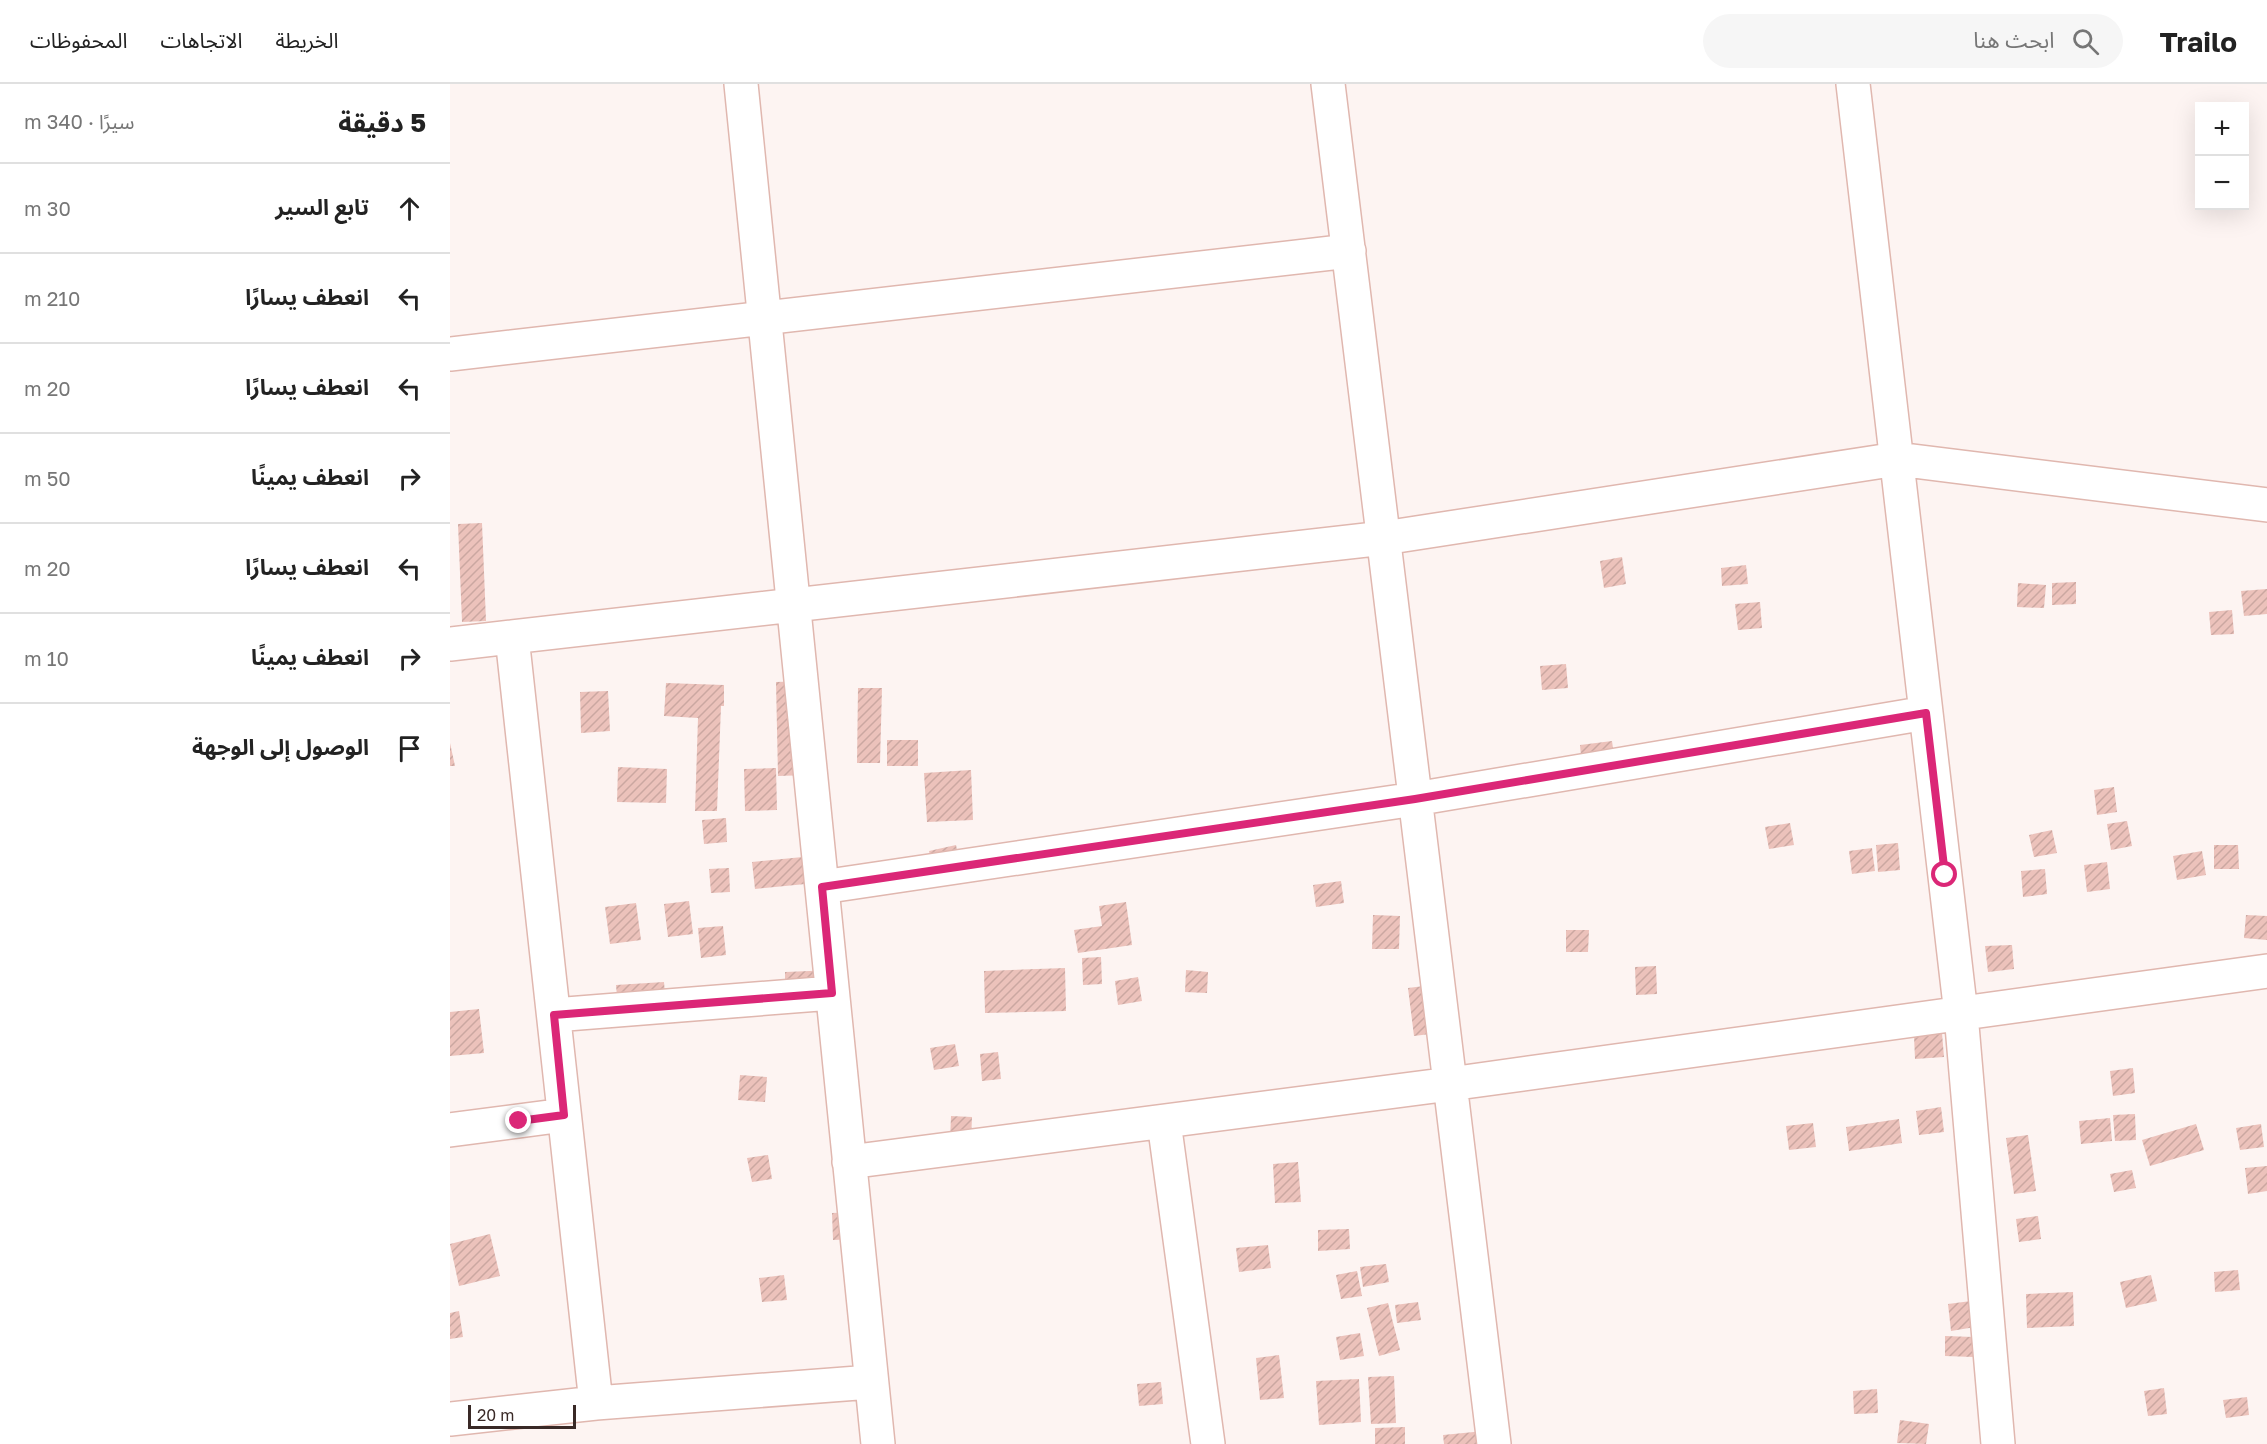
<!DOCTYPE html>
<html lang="ar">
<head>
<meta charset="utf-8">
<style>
	body { margin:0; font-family:"Golos Text","Noto Sans Arabic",sans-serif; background:#f6f6f6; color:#222; direction:rtl }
	.controls { position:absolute; right:18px; top:18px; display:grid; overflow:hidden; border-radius:0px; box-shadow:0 6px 24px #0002 }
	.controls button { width:54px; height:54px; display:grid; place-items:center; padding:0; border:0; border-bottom:2px solid #e0e0e0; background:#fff; color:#222; font:30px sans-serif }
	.scale { position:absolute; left:18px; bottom:15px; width:108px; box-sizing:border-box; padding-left:6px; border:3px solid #392926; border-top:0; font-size:16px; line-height:21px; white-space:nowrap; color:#392926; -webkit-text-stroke:4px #fff; paint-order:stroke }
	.stop { position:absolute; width:18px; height:18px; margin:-14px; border:4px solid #db2777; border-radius:50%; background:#fff }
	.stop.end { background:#db2777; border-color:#fff; box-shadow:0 2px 6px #0008 }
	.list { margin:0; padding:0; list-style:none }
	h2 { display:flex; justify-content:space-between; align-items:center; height:78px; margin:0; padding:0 24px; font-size:26px }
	h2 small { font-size:20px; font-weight:400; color:#767676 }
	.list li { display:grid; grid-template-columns:39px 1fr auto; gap:18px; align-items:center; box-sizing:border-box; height:90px; padding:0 24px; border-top:2px solid #e0e0e0 }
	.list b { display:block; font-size:22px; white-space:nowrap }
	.list em { font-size:20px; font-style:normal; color:#767676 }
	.icon { flex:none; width:33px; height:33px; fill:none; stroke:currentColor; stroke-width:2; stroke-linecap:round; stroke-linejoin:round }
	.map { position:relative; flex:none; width:1817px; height:1360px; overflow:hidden; direction:ltr }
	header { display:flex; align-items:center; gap:36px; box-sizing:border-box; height:84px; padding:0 30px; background:#fff; border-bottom:2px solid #e0e0e0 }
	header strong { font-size:28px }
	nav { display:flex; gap:33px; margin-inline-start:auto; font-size:21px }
	.search { width:420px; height:54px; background:#f6f6f6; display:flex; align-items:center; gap:15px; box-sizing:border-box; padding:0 21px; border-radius:33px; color:#767676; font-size:22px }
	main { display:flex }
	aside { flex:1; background:#fff }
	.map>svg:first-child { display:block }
</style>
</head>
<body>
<header>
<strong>Trailo</strong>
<div class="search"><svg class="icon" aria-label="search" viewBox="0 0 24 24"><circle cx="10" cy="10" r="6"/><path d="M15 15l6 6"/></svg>ابحث هنا</div>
<nav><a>الخريطة</a><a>الاتجاهات</a><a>المحفوظات</a></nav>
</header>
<main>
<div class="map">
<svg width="1817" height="1360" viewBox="0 0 1817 1360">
	<defs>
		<pattern id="building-hatch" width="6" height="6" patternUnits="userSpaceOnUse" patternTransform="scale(1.5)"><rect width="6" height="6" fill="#ecc2bb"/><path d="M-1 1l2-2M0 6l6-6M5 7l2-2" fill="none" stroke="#cba7a1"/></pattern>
	</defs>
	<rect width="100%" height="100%" fill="#fdf4f2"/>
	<!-- building -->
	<path fill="url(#building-hatch)" d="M 32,439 L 36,537 L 12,538 L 8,440 Z
		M 1172,473 L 1176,500 L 1154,504 L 1150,477 Z
		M 1296,481 L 1298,500 L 1272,502 L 1271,484 Z
		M 1626,498 L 1626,520 L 1602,521 L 1602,499 Z
		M 1568,499 L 1596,501 L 1594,524 L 1567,523 Z
		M 1817,505 L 1817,530 L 1794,532 L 1791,507 Z
		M 1310,518 L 1312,544 L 1288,546 L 1285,520 Z
		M 1782,526 L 1784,550 L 1761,551 L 1759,528 Z
		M 1116,580 L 1118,604 L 1092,606 L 1090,582 Z
		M 357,597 L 359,691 L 328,692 L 326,598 Z
		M 216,599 L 274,601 L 274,622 L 271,622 L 267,727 L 245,727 L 248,634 L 214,632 Z
		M 408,604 L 432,604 L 430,679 L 407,679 Z
		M 158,607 L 160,647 L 131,649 L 130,608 Z
		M 437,656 L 468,656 L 468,682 L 437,682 Z
		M 1162,657 L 1165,679 L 1132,683 L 1130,661 Z
		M 0,659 L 5,682 L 0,682 Z
		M 168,683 L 217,685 L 216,719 L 167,718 Z
		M 326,684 L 327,726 L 295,727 L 294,685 Z
		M 521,686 L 523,736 L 477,738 L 474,689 Z
		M 1664,703 L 1667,728 L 1647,731 L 1644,706 Z
		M 276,734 L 277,758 L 254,760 L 252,736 Z
		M 1677,737 L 1682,762 L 1661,766 L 1657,740 Z
		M 1340,739 L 1344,761 L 1319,765 L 1315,743 Z
		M 1602,746 L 1607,769 L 1584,773 L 1579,751 Z
		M 1448,759 L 1450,786 L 1428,788 L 1426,761 Z
		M 506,761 L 511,784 L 484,790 L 479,767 Z
		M 1764,761 L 1788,761 L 1789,785 L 1764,785 Z
		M 1422,764 L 1425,787 L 1402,790 L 1399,767 Z
		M 1752,767 L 1756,791 L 1727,796 L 1723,772 Z
		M 373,771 L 376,798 L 305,805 L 302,778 Z
		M 1657,778 L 1660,805 L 1637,808 L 1634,781 Z
		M 279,784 L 280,808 L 261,809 L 259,785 Z
		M 1595,785 L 1597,810 L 1573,813 L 1571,787 Z
		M 891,797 L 894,819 L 866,823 L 863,801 Z
		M 239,817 L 243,850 L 218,853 L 214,820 Z
		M 676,818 L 682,861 L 628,869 L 624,846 L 652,842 L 649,822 Z
		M 186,819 L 191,856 L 160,860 L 155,823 Z
		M 923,831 L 950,832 L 949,865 L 922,865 Z
		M 1796,831 L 1817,832 L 1817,856 L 1794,854 Z
		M 273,842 L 276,871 L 251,874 L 248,844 Z
		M 1116,846 L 1139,846 L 1138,868 L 1116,868 Z
		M 1562,861 L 1564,885 L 1538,888 L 1535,862 Z
		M 651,873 L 652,900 L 633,901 L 632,874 Z
		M 1206,882 L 1207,910 L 1186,911 L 1185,883 Z
		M 615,884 L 616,927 L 535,929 L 534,887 Z
		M 384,886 L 335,910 L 335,888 Z
		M 736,886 L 758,888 L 757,909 L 735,908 Z
		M 688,893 L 692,917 L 668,921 L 665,897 Z
		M 214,898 L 216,922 L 168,924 L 166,901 Z
		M 982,901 L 988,949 L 964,952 L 958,904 Z
		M 29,925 L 34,969 L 0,972 L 0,928 Z
		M 1492,949 L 1494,973 L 1465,975 L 1464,952 Z
		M 505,960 L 509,982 L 484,986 L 480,964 Z
		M 548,968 L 551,995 L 532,997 L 530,970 Z
		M 1683,984 L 1685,1009 L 1663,1012 L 1660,987 Z
		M 290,991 L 317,993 L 315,1018 L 288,1016 Z
		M 1491,1023 L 1494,1048 L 1469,1051 L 1466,1027 Z
		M 1685,1030 L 1686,1056 L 1665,1057 L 1663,1031 Z
		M 501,1032 L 522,1033 L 521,1057 L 500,1056 Z
		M 1660,1034 L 1662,1057 L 1631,1060 L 1629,1037 Z
		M 1449,1035 L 1452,1059 L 1399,1067 L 1396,1043 Z
		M 1363,1039 L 1366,1063 L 1339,1066 L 1336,1042 Z
		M 1746,1040 L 1754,1066 L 1700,1082 L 1692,1056 Z
		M 1811,1040 L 1814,1063 L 1790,1066 L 1786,1044 Z
		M 1578,1051 L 1586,1107 L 1564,1110 L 1556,1054 Z
		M 318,1071 L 322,1095 L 302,1098 L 297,1074 Z
		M 848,1078 L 851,1118 L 825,1119 L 823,1080 Z
		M 1817,1082 L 1817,1107 L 1798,1110 L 1795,1084 Z
		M 1682,1086 L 1686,1104 L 1664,1108 L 1660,1090 Z
		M 405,1128 L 407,1155 L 383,1156 L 382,1129 Z
		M 1588,1132 L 1591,1155 L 1569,1158 L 1566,1135 Z
		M 899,1145 L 900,1165 L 868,1167 L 868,1146 Z
		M 40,1150 L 50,1192 L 9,1202 L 0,1160 Z
		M 818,1161 L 821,1184 L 789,1188 L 786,1164 Z
		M 936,1180 L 939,1198 L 913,1203 L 910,1183 Z
		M 1788,1186 L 1790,1206 L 1765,1208 L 1764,1188 Z
		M 907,1187 L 912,1212 L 891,1215 L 886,1191 Z
		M 334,1191 L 337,1216 L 312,1218 L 309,1194 Z
		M 1701,1191 L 1707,1217 L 1676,1224 L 1670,1198 Z
		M 1623,1208 L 1624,1242 L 1577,1244 L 1576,1210 Z
		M 1521,1217 L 1525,1243 L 1501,1247 L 1498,1220 Z
		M 968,1218 L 971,1236 L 947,1239 L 945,1221 Z
		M 938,1219 L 950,1266 L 929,1272 L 917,1224 Z
		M 9,1227 L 13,1253 L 0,1255 L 0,1229 Z
		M 910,1249 L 914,1272 L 890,1276 L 886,1253 Z
		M 1495,1252 L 1524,1253 L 1523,1273 L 1495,1272 Z
		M 829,1271 L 834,1314 L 810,1316 L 806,1274 Z
		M 944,1292 L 946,1339 L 921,1340 L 918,1293 Z
		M 909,1295 L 911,1338 L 869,1341 L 866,1297 Z
		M 711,1298 L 713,1320 L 689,1322 L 687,1300 Z
		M 1714,1304 L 1717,1330 L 1698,1332 L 1694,1307 Z
		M 1427,1305 L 1428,1329 L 1404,1330 L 1403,1307 Z
		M 1797,1313 L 1799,1331 L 1776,1334 L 1773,1316 Z
		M 1450,1336 L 1479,1340 L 1476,1360 L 1447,1359 Z
		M 955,1343 L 955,1360 L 925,1360 L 925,1344 Z
		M 1034,1347 L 1035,1360 L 994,1360 L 993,1351 Z"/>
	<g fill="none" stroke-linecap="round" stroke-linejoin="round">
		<defs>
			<path id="minor" d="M 291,0 L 428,1360
				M 878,0 L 1044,1360
				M 1403,0 L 1511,930 L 1548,1360
				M 0,270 L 899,167
				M 62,553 L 146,1319
				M 0,560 L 934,454 L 1447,375 L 1817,421
				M 372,803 L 965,715 L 1476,629
				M 104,931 L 382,909
				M 714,1038 L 758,1360
				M 0,1046 L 114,1031
				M 399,1078 L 1000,1000 L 1817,887
				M 0,1335 L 146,1319 L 421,1298"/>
		</defs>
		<!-- minor casing -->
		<use href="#minor" stroke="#e0b7af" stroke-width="36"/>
		<!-- minor -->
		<use href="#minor" stroke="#fff" stroke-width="33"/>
	</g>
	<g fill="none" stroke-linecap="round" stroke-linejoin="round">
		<!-- route -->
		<path stroke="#db2777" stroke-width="8" d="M 69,1037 L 114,1031 L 104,931 L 382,909 L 372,803 L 965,715 L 1476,629 L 1495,791"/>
	</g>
</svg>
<div class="controls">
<button>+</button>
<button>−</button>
</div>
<div class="scale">20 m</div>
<div class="stop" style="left:1495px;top:791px"></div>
<div class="stop end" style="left:69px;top:1037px"></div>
</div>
<aside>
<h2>5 دقيقة<small>سيرًا · 340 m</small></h2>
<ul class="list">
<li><svg class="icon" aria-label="ahead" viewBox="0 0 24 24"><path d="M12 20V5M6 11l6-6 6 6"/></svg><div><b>تابع السير</b></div><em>30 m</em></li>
<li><svg class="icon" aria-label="left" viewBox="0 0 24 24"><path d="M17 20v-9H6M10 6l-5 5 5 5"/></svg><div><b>انعطف يسارًا</b></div><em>210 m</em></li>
<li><svg class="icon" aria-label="left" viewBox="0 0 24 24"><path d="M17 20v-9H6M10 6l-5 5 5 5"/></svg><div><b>انعطف يسارًا</b></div><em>20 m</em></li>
<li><svg class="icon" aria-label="right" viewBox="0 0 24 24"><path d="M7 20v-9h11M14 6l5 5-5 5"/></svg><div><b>انعطف يمينًا</b></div><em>50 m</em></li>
<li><svg class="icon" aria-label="left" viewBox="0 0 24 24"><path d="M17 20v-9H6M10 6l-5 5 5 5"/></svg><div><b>انعطف يسارًا</b></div><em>20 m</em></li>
<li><svg class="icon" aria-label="right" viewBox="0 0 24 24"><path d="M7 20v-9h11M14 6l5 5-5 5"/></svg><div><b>انعطف يمينًا</b></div><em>10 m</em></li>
<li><svg class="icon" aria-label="arrive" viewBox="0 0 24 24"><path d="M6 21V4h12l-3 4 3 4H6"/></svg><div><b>الوصول إلى الوجهة</b></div></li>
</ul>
</aside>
</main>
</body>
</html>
